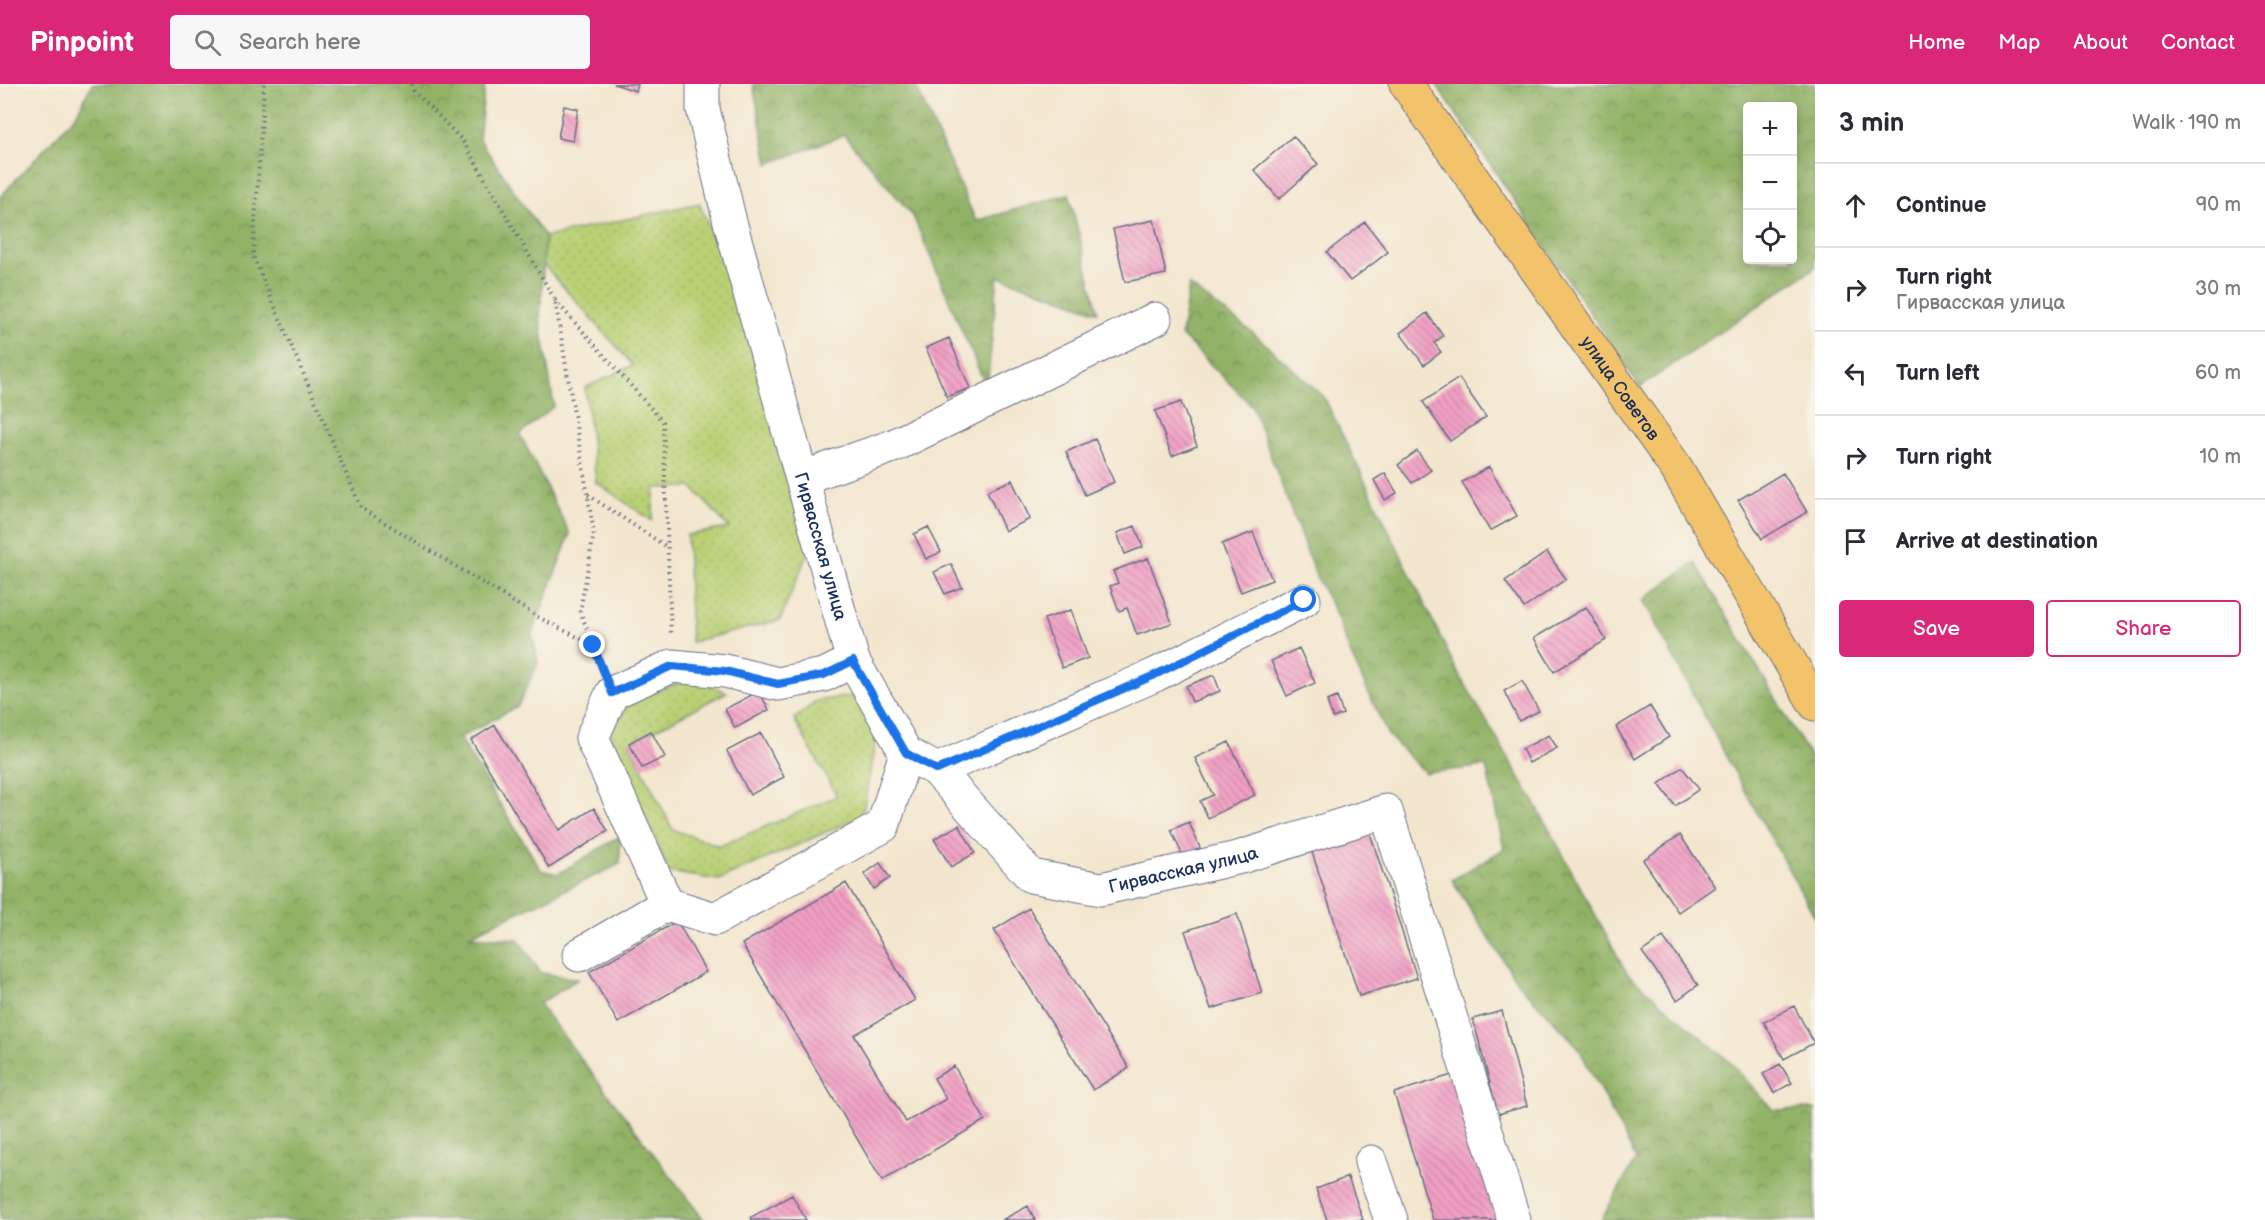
<!DOCTYPE html>
<html lang="en">
<head>
<meta charset="utf-8">
<style>
	body { margin:0; font-family:"Balsamiq Sans",sans-serif; background:#f7f7f7; color:#2b2b33 }
	.controls { position:absolute; right:18px; top:18px; display:grid; overflow:hidden; border-radius:6px; box-shadow:0 3px 15px #0003 }
	.controls button { width:54px; height:54px; display:grid; place-items:center; padding:0; border:0; border-bottom:2px solid #e1e1e2; background:#fff; color:#2b2b33; font:30px sans-serif }
	.stop { position:absolute; width:18px; height:18px; margin:-14px; border:4px solid #1a73e8; border-radius:50%; background:#fff }
	.stop.end { background:#1a73e8; border-color:#fff; box-shadow:0 2px 6px #0008 }
	.list { margin:0; padding:0; list-style:none }
	h2 { display:flex; justify-content:space-between; align-items:center; height:78px; margin:0; padding:0 24px; font-size:26px }
	h2 small { font-size:20px; font-weight:400; color:#7c7c81 }
	.list li { display:grid; grid-template-columns:39px 1fr auto; gap:18px; align-items:center; box-sizing:border-box; height:84px; padding:0 24px; border-top:2px solid #e1e1e2 }
	.list b { display:block; font-size:22px; white-space:nowrap }
	.list p { margin:0; font-size:20px; white-space:nowrap; color:#7c7c81 }
	.list em { font-size:20px; font-style:normal; color:#7c7c81 }
	.actions { display:flex; gap:12px; padding:18px 24px }
	.actions a { flex:1; padding:14px 0; border:2px solid #db2777; border-radius:6px; text-align:center; font-size:21px; color:#db2777 }
	.actions .main { background:#db2777; color:#fff }
	.icon { flex:none; width:33px; height:33px; fill:none; stroke:currentColor; stroke-width:2; stroke-linecap:round; stroke-linejoin:round }
	.map { position:relative; flex:none; width:1815px; height:1136px; overflow:hidden }
	header { display:flex; align-items:center; gap:36px; box-sizing:border-box; height:84px; padding:0 30px; background:#db2777; color:#fff }
	header strong { font-size:28px }
	nav { display:flex; gap:33px; margin-inline-start:auto; font-size:21px }
	.search { width:420px; height:54px; background:#f7f7f7; display:flex; align-items:center; gap:15px; box-sizing:border-box; padding:0 21px; border-radius:6px; color:#7c7c81; font-size:22px }
	main { display:flex }
	aside { flex:1; background:#fff }
	.map>svg:first-child { display:block }
</style>
</head>
<body>
<header>
<strong>Pinpoint</strong>
<div class="search"><svg class="icon" aria-label="search" viewBox="0 0 24 24"><circle cx="10" cy="10" r="6"/><path d="M15 15l6 6"/></svg>Search here</div>
<nav><a>Home</a><a>Map</a><a>About</a><a>Contact</a></nav>
</header>
<main>
<div class="map">
<svg width="1815" height="1136" viewBox="0 0 1815 1136">
	<defs>
		<pattern id="grass-dots" width="8" height="8" patternUnits="userSpaceOnUse" patternTransform="scale(1.5)"><rect width="8" height="8" fill="#b9d074"/><path d="M2 2h.1M6 6h.1" fill="none" stroke="#9eb367" stroke-width="1.8" stroke-linecap="round"/></pattern>
		<pattern id="forest-crowns" width="20" height="18" patternUnits="userSpaceOnUse" patternTransform="scale(1.5)"><rect width="20" height="18" fill="#92b266"/><path d="M2 6a3 3 0 1 1 6 0M12 15a3 3 0 1 1 6 0" fill="none" stroke="#769157"/></pattern>
		<pattern id="building-back-hatch" width="6" height="6" patternUnits="userSpaceOnUse" patternTransform="scale(1.5)"><rect width="6" height="6" fill="#f2a0c4"/><path d="M-1 5l2 2M0 0l6 6M5-1l2 2" fill="none" stroke="#c383a2"/></pattern>
	</defs>
	<rect width="100%" height="100%" fill="#f7f3e8"/>
	<filter id="ink" filterUnits="userSpaceOnUse"><feTurbulence type="fractalNoise" baseFrequency=".0167" numOctaves="2"/><feDisplacementMap in="SourceGraphic" scale="12" xChannelSelector="R" yChannelSelector="G"/><feConvolveMatrix kernelMatrix="1 2 1 2 8 2 1 2 1" color-interpolation-filters="sRGB"/></filter>
	<filter id="wash" filterUnits="userSpaceOnUse"><feTurbulence type="fractalNoise" baseFrequency=".008" numOctaves="4" result="noise"/><feDisplacementMap in="SourceGraphic" scale="24" xChannelSelector="R" yChannelSelector="G"/><feGaussianBlur stdDeviation="1.35" result="paint"/><feColorMatrix in="noise" values="0 0 0 0 0 0 0 0 0 0 0 0 0 0 0 0 0 1.4 0 .05"/><feComposite in="paint" operator="in"/></filter>
	<g filter="url(#wash)">
		<rect width="100%" height="100%" fill="#f3e6ce"/>
		<!-- grass -->
		<path fill="url(#grass-dots)" stroke="#6a8069" stroke-width="1.5" d="M 699,119 L 758,260 L 809,466 L 780,536 L 691,558 L 687,451 L 729,444 L 692,403 L 655,404 L 652,437 L 596,398 L 585,304 L 633,281 L 543,180 L 545,153 Z
			M 691,594 L 727,608 L 629,659 L 673,746 L 720,762 L 837,712 L 794,635 L 816,617 L 858,611 L 878,644 L 862,732 L 719,796 L 669,788 L 609,649 L 631,617 Z"/>
		<!-- forest -->
		<path fill="url(#forest-crowns)" stroke="#567062" stroke-width="1.5" fill-rule="evenodd" d="M 92,0 L 485,0 L 479,55 L 545,153 L 540,235 L 554,322 L 520,350 L 570,450 L 532,550 L 538,579 L 518,622 L 459,654 L 541,786 L 558,790 L 620,752 L 620,780 L 468,852 L 518,855 L 541,889 L 578,895 L 539,920 L 704,1136 L 0,1136 L 0,113 L 76,31 Z
			M 753,0 L 915,0 L 976,137 L 1069,110 L 1098,228 L 998,192 L 987,305 L 913,132 L 844,51 L 768,80 Z
			M 1436,0 L 1815,0 L 1815,183 L 1640,303 ZM 1748,22 L 1792,22 L 1792,176 L 1748,176 Z
			M 1189,201 L 1253,249 L 1324,313 L 1457,587 L 1536,721 L 1627,889 L 1731,979 L 1773,1026 L 1815,1025 L 1815,1136 L 1601,1136 L 1636,1075 L 1578,963 L 1517,898 L 1452,796 L 1504,765 L 1486,682 L 1425,689 L 1388,651 L 1351,571 L 1335,528 L 1317,495 L 1252,322 L 1181,251 Z
			M 1695,478 L 1815,681 L 1815,833 L 1729,678 L 1643,516 Z"/>
		<g id="blocks">
			<!-- building -->
			<path fill="url(#building-back-hatch)" d="M 614,0 L 638,0 L 636,7 Z
				M 564,22 L 578,25 L 573,57 L 558,54 Z
				M 1293,52 L 1318,80 L 1279,115 L 1254,86 Z
				M 1154,136 L 1166,190 L 1125,198 L 1113,145 Z
				M 1365,138 L 1388,168 L 1350,197 L 1327,168 Z
				M 1427,229 L 1443,252 L 1434,259 L 1441,268 L 1424,281 L 1400,249 Z
				M 949,254 L 970,304 L 947,313 L 926,264 Z
				M 1459,294 L 1486,333 L 1450,357 L 1423,318 Z
				M 1181,318 L 1197,362 L 1172,372 L 1155,327 Z
				M 1095,355 L 1114,398 L 1085,411 L 1066,368 Z
				M 1417,367 L 1431,386 L 1412,399 L 1398,381 Z
				M 1489,383 L 1517,432 L 1490,447 L 1462,398 Z
				M 1385,389 L 1397,409 L 1385,416 L 1374,396 Z
				M 1783,389 L 1807,428 L 1762,455 L 1738,416 Z
				M 1012,396 L 1030,435 L 1005,447 L 987,407 Z
				M 1135,442 L 1143,463 L 1125,470 L 1117,449 Z
				M 928,443 L 941,468 L 926,475 L 914,450 Z
				M 1253,448 L 1272,496 L 1241,508 L 1222,460 Z
				M 1547,468 L 1566,495 L 1524,524 L 1505,497 Z
				M 1148,474 L 1172,539 L 1137,551 L 1127,524 L 1119,527 L 1110,502 L 1118,499 L 1113,487 Z
				M 951,480 L 962,503 L 945,510 L 934,488 Z
				M 1586,523 L 1606,556 L 1554,588 L 1534,554 Z
				M 1071,526 L 1088,574 L 1062,584 L 1044,535 Z
				M 1299,564 L 1315,599 L 1287,612 L 1271,577 Z
				M 1214,591 L 1220,607 L 1192,618 L 1186,602 Z
				M 1522,597 L 1539,627 L 1519,637 L 1504,607 Z
				M 759,607 L 769,626 L 735,644 L 725,625 Z
				M 1337,613 L 1343,630 L 1333,634 L 1327,617 Z
				M 1650,622 L 1669,653 L 1635,675 L 1616,643 Z
				M 495,641 L 559,746 L 594,724 L 608,747 L 549,784 L 471,656 Z
				M 651,647 L 665,673 L 642,684 L 629,659 Z
				M 761,649 L 784,693 L 750,711 L 727,667 Z
				M 1549,651 L 1557,664 L 1529,679 L 1522,665 Z
				M 1229,658 L 1255,711 L 1208,734 L 1200,717 L 1213,711 L 1195,674 Z
				M 1682,683 L 1699,705 L 1675,722 L 1659,700 Z
				M 1189,738 L 1200,764 L 1183,772 L 1171,746 Z
				M 959,741 L 975,769 L 951,783 L 934,755 Z
				M 1369,746 L 1417,894 L 1359,912 L 1311,765 Z
				M 1680,751 L 1715,803 L 1678,828 L 1643,776 Z
				M 880,779 L 890,794 L 874,805 L 864,790 Z
				M 846,799 L 915,916 L 854,951 L 906,1038 L 946,1015 L 934,994 L 954,982 L 985,1036 L 882,1097 L 742,860 Z
				M 1029,824 L 1129,984 L 1093,1006 L 994,846 Z
				M 1237,830 L 1262,909 L 1211,925 L 1185,847 Z
				M 677,837 L 706,888 L 618,939 L 589,888 Z
				M 1663,853 L 1698,901 L 1677,916 L 1642,868 Z
				M 1794,922 L 1814,959 L 1784,975 L 1764,938 Z
				M 1502,927 L 1527,1022 L 1498,1030 L 1473,935 Z
				M 1780,980 L 1792,999 L 1774,1009 L 1763,990 Z
				M 1455,990 L 1500,1136 L 1433,1136 L 1394,1009 Z
				M 1348,1093 L 1363,1136 L 1327,1136 L 1316,1105 Z
				M 792,1111 L 806,1136 L 752,1136 L 751,1133 Z
				M 1028,1122 L 1035,1136 L 1002,1136 Z"/>
		</g>
	</g>
	<g filter="url(#ink)">
		<use href="#blocks" fill-opacity="0" stroke="#676f85" stroke-width="1.5"/>
		<g fill="none" stroke-linecap="round" stroke-linejoin="round">
			<defs>
				<g id="minor">
					<path id="s1" d="M 703,0 L 703,25 L 730,138 L 853,577 L 906,669 L 937,686 L 1031,792 L 1101,805 L 1241,773 L 1386,727 L 1514,1136"/>
					<path d="M 802,394 L 893,362 L 1155,235"/>
					<path d="M 937,686 L 1155,591 L 1304,516"/>
					<path d="M 667,820 L 592,654 L 612,609 L 672,582 L 725,587 L 778,600 L 824,591 L 853,577"/>
					<path d="M 579,871 L 667,820 L 715,835 L 883,742 L 906,669"/>
					<path d="M 1371,1078 L 1391,1136"/>
				</g>
				<g id="major">
					<path id="s2" d="M 1406,0 L 1675,382 L 1815,620"/>
				</g>
			</defs>
			<!-- minor casing -->
			<use href="#minor" stroke="#676f85" stroke-width="35"/>
			<!-- major casing -->
			<use href="#major" stroke="#676f85" stroke-width="35"/>
			<!-- path -->
			<path stroke="#676f85" stroke-width="4" stroke-dasharray="1.5 4.5" stroke-linecap="butt" d="M 264,0 L 253,172 L 361,424 L 538,533 L 593,561
				M 412,0 L 414,7 L 463,57 L 555,216 L 594,449 L 580,527 L 601,582
				M 555,216 L 663,338 L 671,552
				M 588,411 L 667,463"/>
			<!-- minor -->
			<use href="#minor" stroke="#fff" stroke-width="33"/>
			<!-- major -->
			<use href="#major" stroke="#f2c36a" stroke-width="33"/>
		</g>
	</g>
	<g fill="none" stroke-linecap="round" stroke-linejoin="round" filter="url(#ink)">
		<!-- route -->
		<path stroke="#1a73e8" stroke-width="8" d="M 593,561 L 612,609 L 672,582 L 725,587 L 778,600 L 824,591 L 853,577 L 906,669 L 937,686 L 1155,591 L 1304,516"/>
	</g>
	<g text-anchor="middle" stroke-width="5" stroke-linejoin="round" paint-order="stroke">
		<!-- street labels -->
		<g font-size="18" fill="#1b2f5e" stroke="#f7f3e8">
			<text dy="6" stroke="none"><textPath href="#s2" startOffset="372">улица Советов</textPath></text>
			<text dy="6" stroke="none"><textPath href="#s1" startOffset="478">Гирвасская улица</textPath></text>
			<text dy="6" stroke="none"><textPath href="#s1" startOffset="1036">Гирвасская улица</textPath></text>
		</g>
	</g>
</svg>
<div class="controls">
<button>+</button>
<button>−</button>
<button><svg class="icon" aria-label="locate" viewBox="0 0 24 24"><circle cx="12" cy="12" r="6"/><path d="M12 2v4M12 18v4M2 12h4M18 12h4"/></svg></button>
</div>
<div class="stop" style="left:1304px;top:516px"></div>
<div class="stop end" style="left:593px;top:561px"></div>
</div>
<aside>
<h2>3 min<small>Walk · 190 m</small></h2>
<ul class="list">
<li><svg class="icon" aria-label="ahead" viewBox="0 0 24 24"><path d="M12 20V5M6 11l6-6 6 6"/></svg><div><b>Continue</b></div><em>90 m</em></li>
<li><svg class="icon" aria-label="right" viewBox="0 0 24 24"><path d="M7 20v-9h11M14 6l5 5-5 5"/></svg><div><b>Turn right</b><p>Гирвасская улица</p></div><em>30 m</em></li>
<li><svg class="icon" aria-label="left" viewBox="0 0 24 24"><path d="M17 20v-9H6M10 6l-5 5 5 5"/></svg><div><b>Turn left</b></div><em>60 m</em></li>
<li><svg class="icon" aria-label="right" viewBox="0 0 24 24"><path d="M7 20v-9h11M14 6l5 5-5 5"/></svg><div><b>Turn right</b></div><em>10 m</em></li>
<li><svg class="icon" aria-label="arrive" viewBox="0 0 24 24"><path d="M6 21V4h12l-3 4 3 4H6"/></svg><div><b>Arrive at destination</b></div></li>
</ul>
<div class="actions"><a class="main">Save</a><a>Share</a></div>
</aside>
</main>
</body>
</html>
